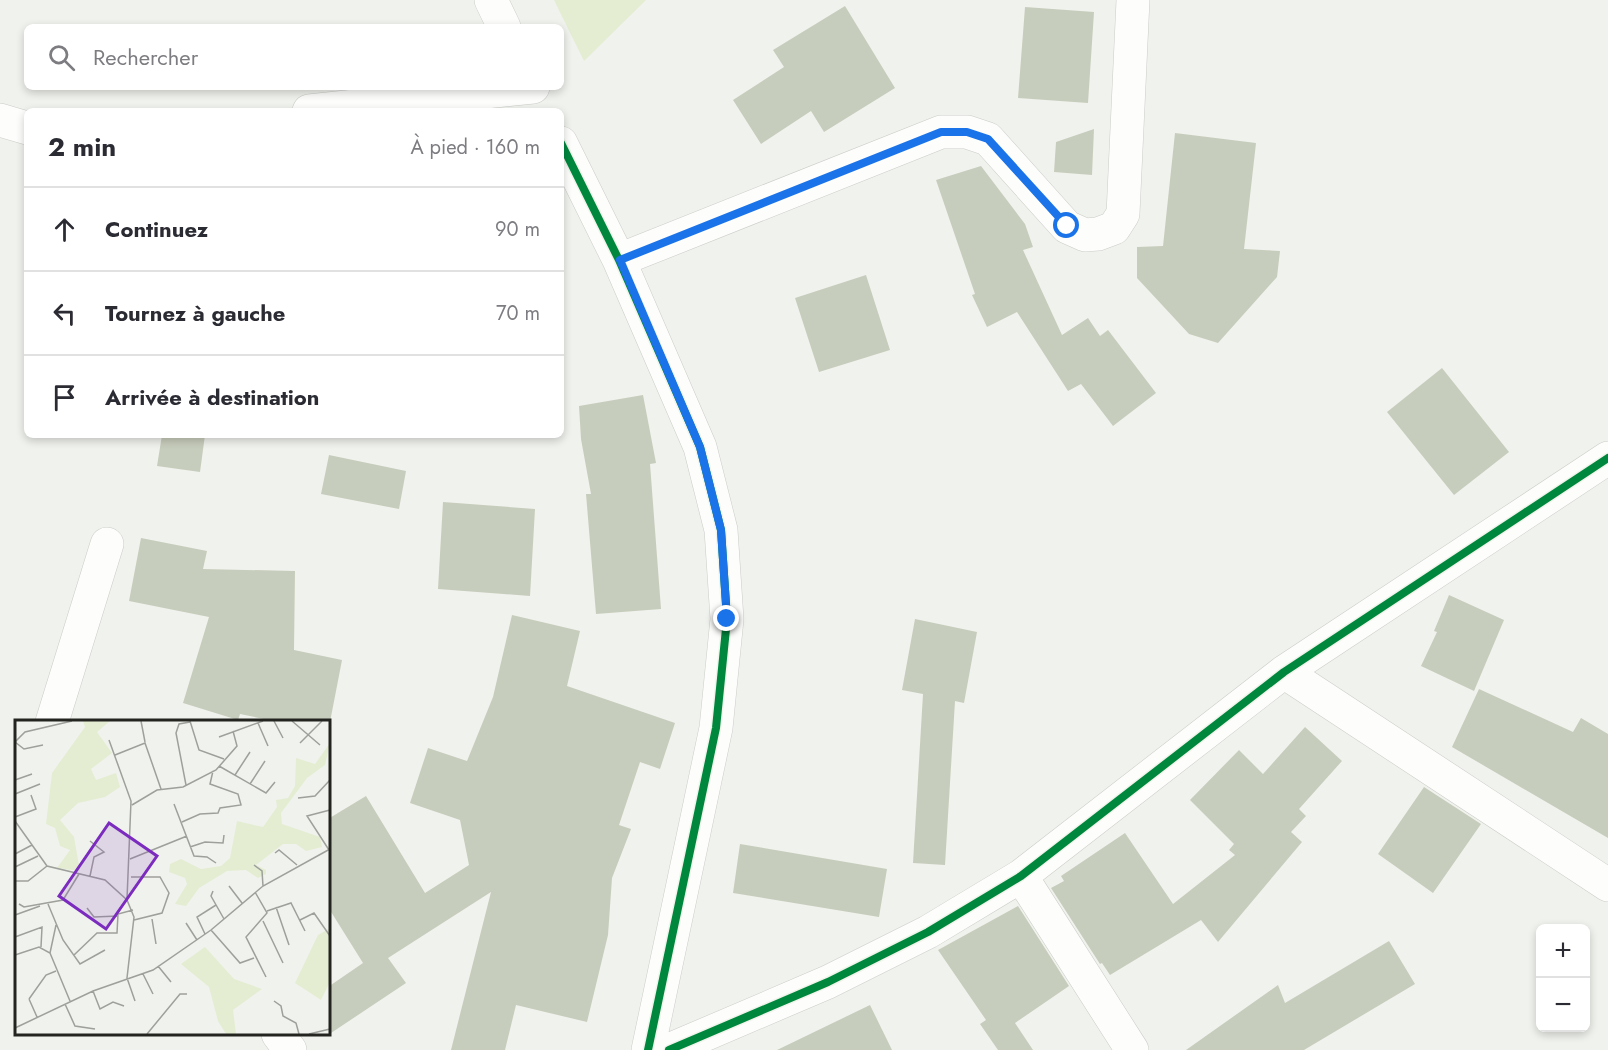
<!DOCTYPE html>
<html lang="fr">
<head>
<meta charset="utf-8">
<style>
	body { margin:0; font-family:Jost,sans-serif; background:#f2f2f3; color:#2b2b33 }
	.controls { position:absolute; right:18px; bottom:18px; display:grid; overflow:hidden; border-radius:9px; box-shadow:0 3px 9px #0003 }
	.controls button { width:54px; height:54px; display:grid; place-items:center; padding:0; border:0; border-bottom:2px solid #e1e1e2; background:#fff; color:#2b2b33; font:30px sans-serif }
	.stop { position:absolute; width:18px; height:18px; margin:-14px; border:4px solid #1a73e8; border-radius:50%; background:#fff }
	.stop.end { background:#1a73e8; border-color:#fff; box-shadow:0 2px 6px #0008 }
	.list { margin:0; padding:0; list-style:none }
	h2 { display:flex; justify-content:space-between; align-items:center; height:78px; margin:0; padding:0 24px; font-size:26px }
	h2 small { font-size:20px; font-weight:400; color:#7c7c81 }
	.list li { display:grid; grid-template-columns:39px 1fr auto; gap:18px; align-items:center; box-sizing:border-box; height:84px; padding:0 24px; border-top:2px solid #e1e1e2 }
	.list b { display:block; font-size:22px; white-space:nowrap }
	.list em { font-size:20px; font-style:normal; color:#7c7c81 }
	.icon { flex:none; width:33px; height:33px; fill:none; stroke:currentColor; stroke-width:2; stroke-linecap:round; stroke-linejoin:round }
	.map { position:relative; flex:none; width:1608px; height:1050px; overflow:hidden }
	.search { position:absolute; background:#fff; box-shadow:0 3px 9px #0003; left:24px; top:24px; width:540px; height:66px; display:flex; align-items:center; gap:15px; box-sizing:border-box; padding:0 21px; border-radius:9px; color:#7c7c81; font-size:22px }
	.panel { position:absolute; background:#fff; box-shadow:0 3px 9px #0003; left:24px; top:108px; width:540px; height:330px; border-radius:9px }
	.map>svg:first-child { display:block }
</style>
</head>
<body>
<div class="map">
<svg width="1608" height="1050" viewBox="0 0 1608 1050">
	<rect width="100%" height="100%" fill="#f0f2ed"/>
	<!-- green -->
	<path fill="#e4edd2" d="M 554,0 L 646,0 L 584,61 Z"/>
	<!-- building -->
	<path fill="#c7cdbc" d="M 845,6 L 895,88 L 824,132 L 811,111 L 761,144 L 733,100 L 784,67 L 773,50 Z
		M 1025,7 L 1094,12 L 1088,103 L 1018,98 Z
		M 1094,129 L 1092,175 L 1054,172 L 1056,142 Z
		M 1175,133 L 1256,143 L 1244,249 L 1280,251 L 1277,277 L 1218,343 L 1189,334 L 1137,278 L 1137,247 L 1163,246 Z
		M 981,166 L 1025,224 L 1033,247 L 1023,250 L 1062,335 L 1088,318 L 1100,336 L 1108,330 L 1156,393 L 1113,426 L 1081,384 L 1068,391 L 1017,312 L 987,327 L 972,295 L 975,294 L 936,180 Z
		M 866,275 L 890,350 L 819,372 L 795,298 Z
		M 1442,368 L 1509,452 L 1454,495 L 1387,412 Z
		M 643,395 L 656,463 L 650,464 L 661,609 L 596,614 L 586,494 L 591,494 L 581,439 L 579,406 Z
		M 162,435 L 205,435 L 200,472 L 157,466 Z
		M 329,455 L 406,471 L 399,509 L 321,494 Z
		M 443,502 L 535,509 L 530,596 L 438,589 Z
		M 141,538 L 207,551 L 203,569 L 295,571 L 294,650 L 342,660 L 330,722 L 278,722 L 240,714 L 238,720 L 183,703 L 209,617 L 129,601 Z
		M 1449,595 L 1504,620 L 1474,691 L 1421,666 L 1437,632 L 1434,631 Z
		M 512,615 L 580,631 L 567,686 L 675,723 L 660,769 L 640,762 L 619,825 L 631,829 L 612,878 L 608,935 L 587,1022 L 516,1005 L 505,1050 L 451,1050 L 491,892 L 388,958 L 406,983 L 328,1035 L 328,987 L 363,963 L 328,907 L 328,819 L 366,796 L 425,893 L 469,865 L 460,820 L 410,803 L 428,748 L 467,761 L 493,697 Z
		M 915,619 L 977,632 L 964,703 L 955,701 L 945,865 L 913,863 L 923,694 L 902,690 Z
		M 1479,689 L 1573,732 L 1581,718 L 1608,734 L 1608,838 L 1452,747 Z
		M 1305,727 L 1342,761 L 1299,809 L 1306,816 L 1291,832 L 1302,842 L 1218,942 L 1201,920 L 1110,975 L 1102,963 L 1100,964 L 1051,888 L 1064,881 L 1061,876 L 1125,833 L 1173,904 L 1235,855 L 1229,850 L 1234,844 L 1190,800 L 1239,750 L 1263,774 Z
		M 1424,787 L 1481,824 L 1433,893 L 1378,854 Z
		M 740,844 L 887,869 L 879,917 L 733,893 Z
		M 1018,906 L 1069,986 L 1015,1023 L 1033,1050 L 998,1050 L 980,1024 L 986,1020 L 938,950 Z
		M 1389,941 L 1415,984 L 1304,1050 L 1186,1050 L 1278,985 L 1285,1003 Z
		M 870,1005 L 892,1050 L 777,1050 Z"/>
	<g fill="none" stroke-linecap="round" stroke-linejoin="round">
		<defs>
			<path id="minor" d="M 491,0 L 504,27
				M 309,111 L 533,87
				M 0,120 L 27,128
				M 561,143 L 619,260 L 700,447 L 721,530 L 727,619 L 716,728 L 648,1050
				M 619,260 L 941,132 L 967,132 L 988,139 L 1067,227 L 1085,235 L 1098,234 L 1114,228 L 1123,214 L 1133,0
				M 1284,672 L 1608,885
				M 52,722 L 107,544
				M 1021,876 L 1132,1050
				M 278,1034 L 290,1050
				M 669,1050 L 828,982 L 928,932 L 1021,876 L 1284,672 L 1608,458"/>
		</defs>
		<!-- minor casing -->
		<use href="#minor" stroke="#cbcdc8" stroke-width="34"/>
		<!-- minor -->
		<use href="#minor" stroke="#fdfdfc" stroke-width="33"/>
		<defs>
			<path id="cycleway" d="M 561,143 L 619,260 L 700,447 L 721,530 L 727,619 L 716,728 L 648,1050
				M 669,1050 L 828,982 L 928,932 L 1021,876 L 1284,672 L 1608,458"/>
		</defs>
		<!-- cycleway casing -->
		<use href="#cycleway" stroke="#f1f4eb" stroke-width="11"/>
		<!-- cycleway -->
		<use href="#cycleway" stroke="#00873e" stroke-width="8"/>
	</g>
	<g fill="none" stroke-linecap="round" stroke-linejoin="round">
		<!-- route -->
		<path stroke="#1a73e8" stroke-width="8" d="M 727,619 L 721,530 L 700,447 L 620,260 L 941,132 L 967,132 L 988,139 L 1067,226"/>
	</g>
	<!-- overview -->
	<g transform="translate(15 720)">
		<rect width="315" height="315" fill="#f0f2ed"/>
		<path d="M 68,1 L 95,1 L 82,12 L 97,33 L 76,49 L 81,60 L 101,53 L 105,67 L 90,77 L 63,83 L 45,100 L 59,117 L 65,151 L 42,148 L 55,130 L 45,126 L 40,108 L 31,104 L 37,53 L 70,7 ZM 315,23 L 310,45 L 292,58 L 266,93 L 267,104 L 305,117 L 307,127 L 291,131 L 281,124 L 268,124 L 241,145 L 251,150 L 251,154 L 243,158 L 231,150 L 212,151 L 184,168 L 171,186 L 160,184 L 172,164 L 170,158 L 154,152 L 155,144 L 166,139 L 186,149 L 206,146 L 215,138 L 222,101 L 248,107 L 262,87 L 261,80 L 273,78 L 280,66 L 281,38 L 300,44 ZM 315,208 L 315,262 L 306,280 L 280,263 L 303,215 ZM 190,227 L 219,259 L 247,269 L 218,290 L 221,314 L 211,314 L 203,301 L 194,267 L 166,244 Z" fill="#e4edd2"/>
		<path fill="none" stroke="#9ea09b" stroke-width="1.5" d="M 126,1 L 130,22M 175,1 L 184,30 L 209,39M 259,1 L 268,18M 277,1 L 305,25M 243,3 L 253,26M 204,17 L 248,1M 94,20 L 116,81 L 112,179M 285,23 L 307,1M 28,25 L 9,29 L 0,22 L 10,12 L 57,1M 100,35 L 130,23 L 146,69M 204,46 L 251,73 L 260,62M 220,55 L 235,32M 0,60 L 17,54M 235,64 L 250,41M 171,65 L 161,13 L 164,4 L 175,2M 0,74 L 25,64M 283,78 L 300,76 L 315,60M 159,84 L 179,136 L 192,137 L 201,143M 117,85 L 142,70 L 168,67 L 201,50 L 222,26 L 218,11M 0,97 L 21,89 L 16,75M 0,101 L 32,146 L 90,160 L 112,180 L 119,197 L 112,258 L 120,281M 167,102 L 185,94 L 203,93 L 205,88 L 226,85 L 223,74 L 195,64 L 198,51M 175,127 L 190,122 L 208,123 L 209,115M 314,130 L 292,96 L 315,90M 260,133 L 264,130 L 282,145M 0,134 L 17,125M 115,139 L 172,116M 239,145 L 247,151 L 248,166M 0,147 L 23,136M 75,156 L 79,137 L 89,132 L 75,121M 116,157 L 145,157 L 154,173 L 147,193 L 119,200M 0,161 L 13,161 L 32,146M 214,166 L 227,183M 198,171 L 196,176 L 209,199M 240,172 L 252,193 L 231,217 L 251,257M 4,184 L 9,187 L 48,180 L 64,154M 33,184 L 48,220 L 65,244 L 90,230M 261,187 L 274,225M 72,188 L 79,197 L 103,196M 252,191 L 276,183 L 290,211M 0,195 L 25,186M 137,199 L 141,224M 285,200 L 299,193 L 315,216M 248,201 L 268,243M 171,203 L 182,220M 196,210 L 225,243 L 239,238M 190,214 L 182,197 L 201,185M 0,217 L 27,207 L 26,227M 35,233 L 41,205M 0,235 L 24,227 L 35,233 L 55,281M 59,235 L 82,213 L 102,213 L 103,194 L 118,190M 143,246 L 156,262M 128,254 L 138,274M 78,271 L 85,289 L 98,282 L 109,286M 14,279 L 31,255 L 41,251M 14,279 L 22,297M 259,281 L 266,286 L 268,296 L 281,303 L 284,314M 50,284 L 60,306 L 80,309M 0,308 L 78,271 L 138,250 L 196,210 L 248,166 L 315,129M 132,314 L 165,274 L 172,274M 294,314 L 315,309"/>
		<path fill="#7b2cbf" fill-opacity="0.15" stroke="#7b2cbf" stroke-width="3" d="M 94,103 L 142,136 L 91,209 L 44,176 Z"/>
		<rect width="315" height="315" fill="none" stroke="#232420" stroke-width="3"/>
	</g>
</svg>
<div class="controls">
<button>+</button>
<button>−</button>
</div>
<div class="stop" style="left:1067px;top:226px"></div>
<div class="stop end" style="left:727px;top:619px"></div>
<div class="search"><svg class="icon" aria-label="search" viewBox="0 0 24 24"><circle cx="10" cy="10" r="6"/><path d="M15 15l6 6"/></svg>Rechercher</div>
<section class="panel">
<h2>2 min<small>À pied · 160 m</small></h2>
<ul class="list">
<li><svg class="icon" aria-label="ahead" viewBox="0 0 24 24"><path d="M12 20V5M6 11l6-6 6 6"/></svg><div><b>Continuez</b></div><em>90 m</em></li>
<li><svg class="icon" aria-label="left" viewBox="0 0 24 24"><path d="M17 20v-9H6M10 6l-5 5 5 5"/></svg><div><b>Tournez à gauche</b></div><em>70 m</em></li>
<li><svg class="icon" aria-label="arrive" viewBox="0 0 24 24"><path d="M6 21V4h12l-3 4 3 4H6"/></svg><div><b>Arrivée à destination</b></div></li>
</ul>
</section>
</div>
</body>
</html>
